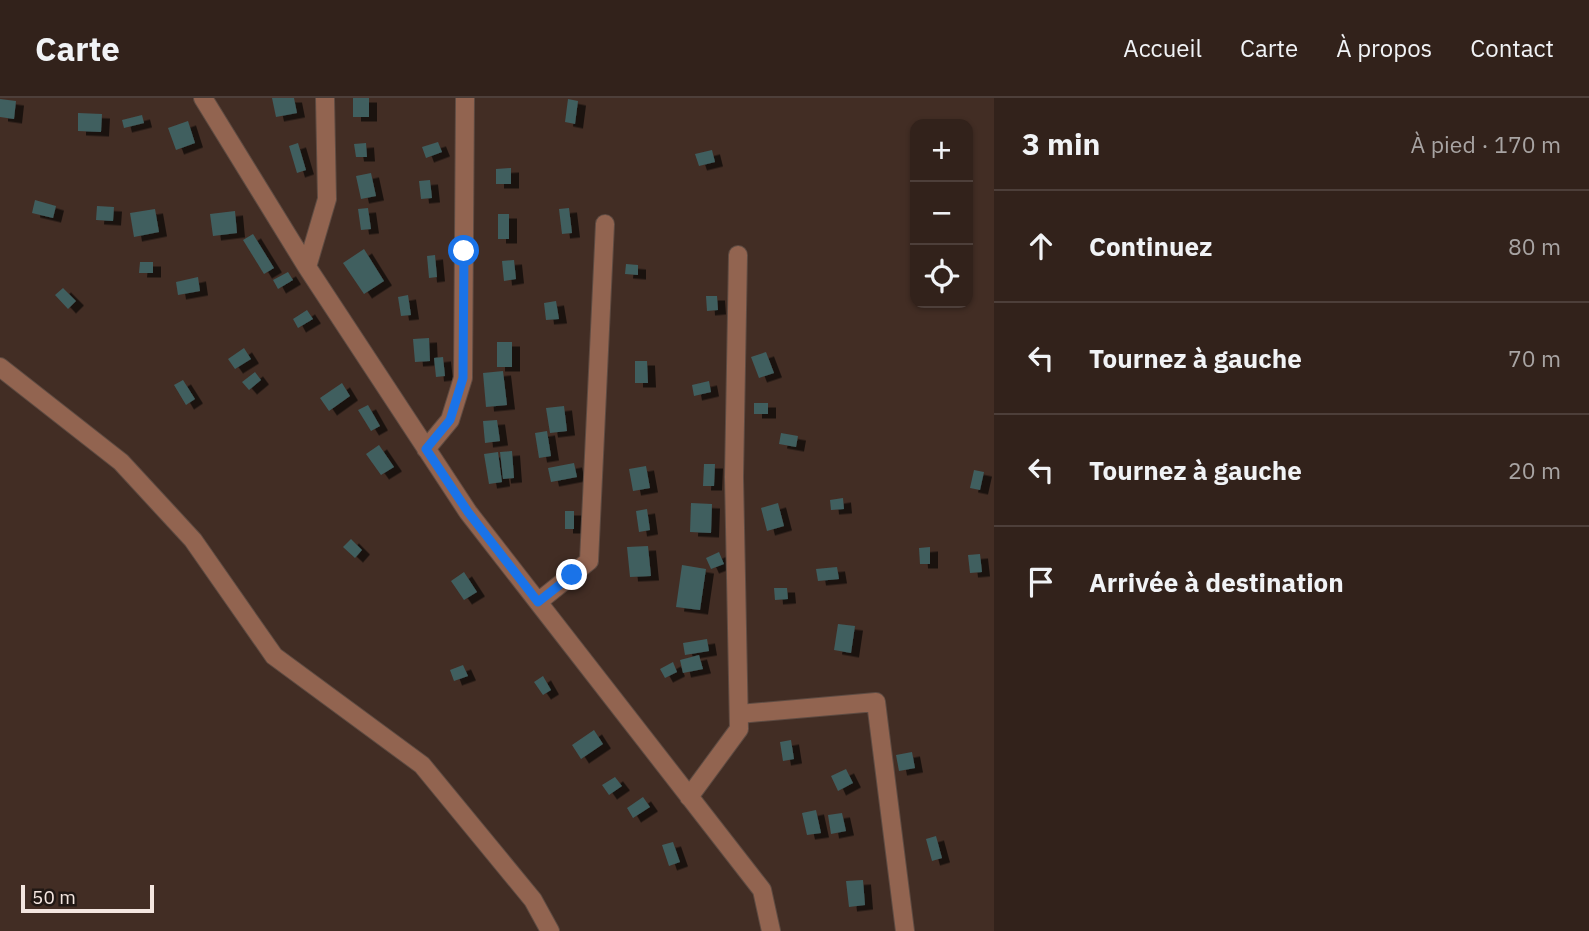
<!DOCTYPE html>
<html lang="fr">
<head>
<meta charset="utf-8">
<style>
	body { margin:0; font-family:"IBM Plex Sans",sans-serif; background:#3a2a24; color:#f1f3f6 }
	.controls { position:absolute; right:21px; top:21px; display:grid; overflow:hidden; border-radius:14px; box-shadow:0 2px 5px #0004 }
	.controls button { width:63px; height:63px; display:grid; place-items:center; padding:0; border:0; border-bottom:2px solid #4d3f3a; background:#32221b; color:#f1f3f6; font:35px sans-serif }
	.scale { position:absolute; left:21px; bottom:18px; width:133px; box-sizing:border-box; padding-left:7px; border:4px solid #f4e6e0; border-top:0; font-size:19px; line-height:24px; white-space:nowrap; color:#f4e6e0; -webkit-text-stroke:5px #211814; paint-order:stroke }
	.stop { position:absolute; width:21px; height:21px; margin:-16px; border:5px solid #1a73e8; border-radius:50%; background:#fff }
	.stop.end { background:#1a73e8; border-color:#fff; box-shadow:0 2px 7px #0008 }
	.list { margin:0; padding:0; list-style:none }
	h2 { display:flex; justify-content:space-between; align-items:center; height:91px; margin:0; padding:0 28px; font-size:30px }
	h2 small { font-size:23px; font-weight:400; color:#a8a4a3 }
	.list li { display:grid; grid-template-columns:46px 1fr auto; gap:21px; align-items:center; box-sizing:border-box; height:112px; padding:0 28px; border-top:2px solid #4d3f3a }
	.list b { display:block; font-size:26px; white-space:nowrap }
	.list em { font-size:23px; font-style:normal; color:#a8a4a3 }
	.icon { flex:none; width:38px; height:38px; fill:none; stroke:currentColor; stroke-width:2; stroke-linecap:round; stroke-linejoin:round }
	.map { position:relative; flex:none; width:994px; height:833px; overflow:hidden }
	header { display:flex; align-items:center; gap:42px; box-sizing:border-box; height:98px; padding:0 35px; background:#32221b; border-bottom:2px solid #4d3f3a }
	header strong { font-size:33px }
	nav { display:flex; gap:38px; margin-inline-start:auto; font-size:24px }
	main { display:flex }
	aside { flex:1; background:#32221b }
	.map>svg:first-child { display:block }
</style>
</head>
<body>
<header>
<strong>Carte</strong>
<nav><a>Accueil</a><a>Carte</a><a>À propos</a><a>Contact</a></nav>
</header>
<main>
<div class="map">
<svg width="994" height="833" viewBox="0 0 994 833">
	<defs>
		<filter id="shadow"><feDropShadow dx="8" dy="4.5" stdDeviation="0" flood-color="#0009"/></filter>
	</defs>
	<rect width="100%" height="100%" fill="#422d24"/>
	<!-- building -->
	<path fill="#415e5f" filter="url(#shadow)" d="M 272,0 L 294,0 L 297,15 L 276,19 Z
		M 353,0 L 369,0 L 369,19 L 353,19 Z
		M 0,1 L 16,3 L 14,21 L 0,19 Z
		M 568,1 L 578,3 L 575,26 L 565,24 Z
		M 78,15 L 102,16 L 101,34 L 78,33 Z
		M 142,17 L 144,25 L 124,30 L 122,22 Z
		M 188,23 L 195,45 L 176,52 L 168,30 Z
		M 438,44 L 442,54 L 426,60 L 422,49 Z
		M 298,45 L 306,72 L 297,75 L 289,48 Z
		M 366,45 L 367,59 L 356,59 L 354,46 Z
		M 712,52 L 715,64 L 699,68 L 695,56 Z
		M 511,70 L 511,86 L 496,86 L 496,71 Z
		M 371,75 L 376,98 L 361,101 L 356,78 Z
		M 430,82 L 432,100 L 421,101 L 419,83 Z
		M 35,102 L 56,108 L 53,120 L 32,115 Z
		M 97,108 L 114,109 L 113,123 L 96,122 Z
		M 368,110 L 371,131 L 361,132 L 358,111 Z
		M 569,110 L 572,135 L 562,136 L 559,111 Z
		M 155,111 L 159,134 L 134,139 L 130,115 Z
		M 235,113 L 237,135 L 213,138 L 210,116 Z
		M 498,116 L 509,116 L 509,141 L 498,141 Z
		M 253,136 L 274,170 L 264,176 L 243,142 Z
		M 364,151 L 384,183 L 364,196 L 343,165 Z
		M 435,157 L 437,179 L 429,180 L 427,158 Z
		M 514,162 L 516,181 L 504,183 L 502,163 Z
		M 140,164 L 153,164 L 153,175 L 139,175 Z
		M 626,166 L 638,167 L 638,177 L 625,176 Z
		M 288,174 L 293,182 L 278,191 L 273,182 Z
		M 198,179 L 200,193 L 178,197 L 176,184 Z
		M 63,190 L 76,203 L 68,211 L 55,197 Z
		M 408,197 L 411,217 L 401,218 L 398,199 Z
		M 706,198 L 717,198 L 718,212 L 707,213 Z
		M 556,203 L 559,221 L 546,222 L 544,205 Z
		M 307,212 L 313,221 L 298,230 L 293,221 Z
		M 429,240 L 430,263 L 415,264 L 413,241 Z
		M 497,244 L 512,244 L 512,269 L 497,269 Z
		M 244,250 L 251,261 L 235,271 L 228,261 Z
		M 766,254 L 774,275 L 759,280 L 751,259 Z
		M 443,259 L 445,278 L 436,279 L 434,260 Z
		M 635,263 L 647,263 L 648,285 L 635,285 Z
		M 503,273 L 507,307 L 486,309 L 483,275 Z
		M 255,274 L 261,282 L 249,292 L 242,284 Z
		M 183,282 L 195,301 L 186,307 L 174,287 Z
		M 709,283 L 711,294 L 694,298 L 692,287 Z
		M 342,285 L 350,298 L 329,313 L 320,300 Z
		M 754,305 L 768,305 L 768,316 L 754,316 Z
		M 368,307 L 380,328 L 371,333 L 358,312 Z
		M 564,308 L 567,333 L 550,335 L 546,310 Z
		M 497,322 L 500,343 L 485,345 L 483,323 Z
		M 547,333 L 551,358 L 539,360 L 535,335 Z
		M 781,335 L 798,338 L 796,349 L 779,346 Z
		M 379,347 L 394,369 L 381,377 L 366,356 Z
		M 512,353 L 514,380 L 503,381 L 500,354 Z
		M 498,354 L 502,384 L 489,386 L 484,356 Z
		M 574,365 L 577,379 L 551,384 L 548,370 Z
		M 704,366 L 715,366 L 714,388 L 703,388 Z
		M 646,368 L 650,390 L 633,393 L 629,371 Z
		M 974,372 L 984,374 L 980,392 L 970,390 Z
		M 843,400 L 844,411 L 831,412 L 830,402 Z
		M 691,405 L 712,406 L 711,435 L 690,434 Z
		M 778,405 L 784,428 L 767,433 L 761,410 Z
		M 647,411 L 650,432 L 639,434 L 636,413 Z
		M 565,413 L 574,413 L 574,431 L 565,431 Z
		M 351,441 L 362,452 L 355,460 L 343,449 Z
		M 648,448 L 651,478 L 630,479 L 627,449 Z
		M 930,449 L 930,466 L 920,466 L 919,450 Z
		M 719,454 L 724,466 L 711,471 L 706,460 Z
		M 980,456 L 982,474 L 970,475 L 968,457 Z
		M 682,467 L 706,471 L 700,512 L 676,509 Z
		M 837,469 L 839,481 L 818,483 L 816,471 Z
		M 464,474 L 477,494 L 464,502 L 451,483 Z
		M 774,490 L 787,490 L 788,501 L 775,502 Z
		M 838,526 L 855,528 L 851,555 L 834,552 Z
		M 707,541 L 709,553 L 685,557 L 683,545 Z
		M 699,557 L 703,571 L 683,575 L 680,562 Z
		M 673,564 L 677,574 L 665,580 L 660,571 Z
		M 463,567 L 468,578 L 454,583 L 450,572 Z
		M 543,578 L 551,592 L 543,597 L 534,584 Z
		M 594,632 L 603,646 L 581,661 L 572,647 Z
		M 791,642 L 794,661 L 783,663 L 780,644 Z
		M 912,654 L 915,670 L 899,673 L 896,657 Z
		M 846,671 L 853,685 L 838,693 L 831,678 Z
		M 615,679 L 622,688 L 609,697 L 602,687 Z
		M 643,699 L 650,709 L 633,720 L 627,710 Z
		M 816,712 L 821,735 L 807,737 L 802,715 Z
		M 842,715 L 846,733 L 831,736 L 828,717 Z
		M 936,738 L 942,760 L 932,763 L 926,741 Z
		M 673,744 L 680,764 L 669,768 L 662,747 Z
		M 863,782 L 865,807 L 849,809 L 846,783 Z"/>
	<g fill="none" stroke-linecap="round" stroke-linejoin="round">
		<defs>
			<path id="minor" d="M 203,0 L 307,169 L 468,414 L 762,792 L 771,833
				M 307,169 L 327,101 L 325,0
				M 0,269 L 121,364 L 193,442 L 274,558 L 422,667 L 533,802 L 550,833
				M 426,351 L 450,322 L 463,280 L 465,0
				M 538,504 L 589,463 L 605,126
				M 739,616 L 876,604 L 905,833
				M 689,699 L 739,631 L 734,379 L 738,157"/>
		</defs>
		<!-- minor casing -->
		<use href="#minor" stroke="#5e4b42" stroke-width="20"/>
		<!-- minor -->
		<use href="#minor" stroke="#926450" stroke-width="18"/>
	</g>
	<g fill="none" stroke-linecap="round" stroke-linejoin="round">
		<!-- route -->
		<path stroke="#1a73e8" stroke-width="9" d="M 464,153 L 463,280 L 450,322 L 426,351 L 468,414 L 538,504 L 572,477"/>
	</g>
</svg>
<div class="controls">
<button>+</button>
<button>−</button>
<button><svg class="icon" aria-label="locate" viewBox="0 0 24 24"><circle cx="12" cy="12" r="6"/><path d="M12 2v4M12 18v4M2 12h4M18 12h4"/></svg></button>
</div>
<div class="scale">50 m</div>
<div class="stop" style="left:464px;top:153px"></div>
<div class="stop end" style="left:572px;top:477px"></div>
</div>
<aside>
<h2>3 min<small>À pied · 170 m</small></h2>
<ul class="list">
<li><svg class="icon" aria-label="ahead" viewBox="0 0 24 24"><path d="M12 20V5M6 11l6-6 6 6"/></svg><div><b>Continuez</b></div><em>80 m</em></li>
<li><svg class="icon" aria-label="left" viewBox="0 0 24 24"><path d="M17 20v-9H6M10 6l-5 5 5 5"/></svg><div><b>Tournez à gauche</b></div><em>70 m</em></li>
<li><svg class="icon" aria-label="left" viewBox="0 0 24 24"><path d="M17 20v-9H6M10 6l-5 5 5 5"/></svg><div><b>Tournez à gauche</b></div><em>20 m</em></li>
<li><svg class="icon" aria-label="arrive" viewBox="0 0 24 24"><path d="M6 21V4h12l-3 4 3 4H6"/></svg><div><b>Arrivée à destination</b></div></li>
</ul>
</aside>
</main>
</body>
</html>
